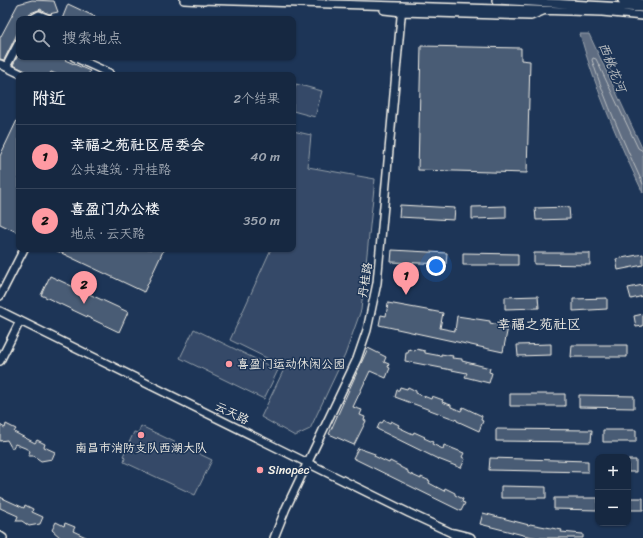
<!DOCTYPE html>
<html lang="zh">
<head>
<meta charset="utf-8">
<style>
	body { margin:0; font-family:Sriracha,"LXGW WenKai TC",sans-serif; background:#1f3048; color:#f1f3f6 }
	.controls { position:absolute; right:12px; bottom:12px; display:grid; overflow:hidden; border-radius:8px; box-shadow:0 1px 3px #0004 }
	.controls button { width:36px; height:36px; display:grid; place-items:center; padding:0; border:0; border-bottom:1px solid #35445a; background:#162841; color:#f1f3f6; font:20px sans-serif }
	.you { position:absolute; left:436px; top:266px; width:14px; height:14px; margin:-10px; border:3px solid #fff; border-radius:50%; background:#1a73e8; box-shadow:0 0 0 6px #1a73e833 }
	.badge { display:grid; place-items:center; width:26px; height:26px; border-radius:50%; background:#ff9aa2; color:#111; font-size:13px; font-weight:700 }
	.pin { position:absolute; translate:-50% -33px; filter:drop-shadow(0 1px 2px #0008) }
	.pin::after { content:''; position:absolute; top:21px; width:14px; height:12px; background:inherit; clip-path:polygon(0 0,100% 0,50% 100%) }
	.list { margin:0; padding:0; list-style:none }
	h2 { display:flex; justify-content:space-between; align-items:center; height:52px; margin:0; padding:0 16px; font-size:17px }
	h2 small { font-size:13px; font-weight:400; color:#9ea6b1 }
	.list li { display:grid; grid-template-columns:26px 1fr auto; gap:12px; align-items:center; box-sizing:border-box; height:64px; padding:0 16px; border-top:1px solid #35445a }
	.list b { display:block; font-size:15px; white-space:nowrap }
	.list p { margin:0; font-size:13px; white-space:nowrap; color:#9ea6b1 }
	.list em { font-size:13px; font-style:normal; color:#9ea6b1 }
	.icon { flex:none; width:22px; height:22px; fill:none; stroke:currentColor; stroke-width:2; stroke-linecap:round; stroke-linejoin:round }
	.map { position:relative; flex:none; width:643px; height:538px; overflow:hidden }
	.search { position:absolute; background:#162841; box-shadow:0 1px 3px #0004; left:16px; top:16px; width:280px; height:44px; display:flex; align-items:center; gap:10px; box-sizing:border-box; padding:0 14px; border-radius:8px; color:#9ea6b1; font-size:15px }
	.panel { position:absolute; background:#162841; box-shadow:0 1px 3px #0004; left:16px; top:72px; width:280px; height:180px; border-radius:8px }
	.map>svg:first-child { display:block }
</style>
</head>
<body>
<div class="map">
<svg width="643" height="538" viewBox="0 0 643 538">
	<rect width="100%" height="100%" fill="#1d3557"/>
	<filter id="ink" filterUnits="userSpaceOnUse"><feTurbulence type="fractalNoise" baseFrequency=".025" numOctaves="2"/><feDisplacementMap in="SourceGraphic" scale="8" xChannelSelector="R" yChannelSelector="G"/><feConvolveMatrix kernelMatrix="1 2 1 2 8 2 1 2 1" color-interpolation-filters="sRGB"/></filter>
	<g filter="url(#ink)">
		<!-- green -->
		<path fill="#354a67" stroke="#949ea8" d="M 296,84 L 322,91 L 315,117 L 293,111 L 293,96 Z
			M 293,131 L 311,135 L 308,167 L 375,179 L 361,310 L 345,355 L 310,429 L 295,436 L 261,417 L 285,367 L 230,340 L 271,249 L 293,249 Z
			M 194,329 L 278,370 L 264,399 L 180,358 Z
			M 141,426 L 212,460 L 195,495 L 124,462 L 125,458 L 123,456 L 134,432 L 138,433 Z"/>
		<!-- water -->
		<path fill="#5e6d82" stroke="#9aa2ab" d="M 580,34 L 589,34 L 643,150 L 643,193 C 619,142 595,89 580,34 Z"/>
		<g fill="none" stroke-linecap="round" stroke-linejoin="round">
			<!-- shore -->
			<path stroke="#b8bcbf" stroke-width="1" d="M 643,151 L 638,148 L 596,59 L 593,58 L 592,60 C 606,103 624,143 643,184"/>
		</g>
		<!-- building -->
		<path fill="#485b74" stroke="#f4f1e8" d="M 32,0 L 54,1 L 58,12 L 49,14 L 42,11 L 41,9 L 28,14 L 25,19 L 19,19 L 19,30 L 4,60 L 0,59 L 0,38 L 18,4 Z
			M 68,4 L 100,19 L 62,19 Z
			M 421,46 L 521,48 L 521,60 L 530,61 L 527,173 L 418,170 Z
			M 19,53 L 19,57 L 67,57 L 65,60 L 90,71 L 88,75 L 58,75 L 51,72 L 49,75 L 34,75 L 13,65 Z
			M 19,116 L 19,233 L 0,224 L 0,156 Z
			M 400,205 L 455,208 L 454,220 L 399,217 Z
			M 506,206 L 506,218 L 472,219 L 472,207 Z
			M 569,207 L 570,219 L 536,220 L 535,208 Z
			M 53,249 L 164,249 L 144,292 Z
			M 392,250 L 447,253 L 446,264 L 391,262 Z
			M 463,253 L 518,254 L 518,265 L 463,265 Z
			M 534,253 L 590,253 L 590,265 L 534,264 Z
			M 643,254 L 643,265 L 618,270 L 616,259 Z
			M 50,276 L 128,312 L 119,332 L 41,295 Z
			M 643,285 L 643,296 L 631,299 L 628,288 Z
			M 538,296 L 539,308 L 505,309 L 505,297 Z
			M 607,298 L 607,309 L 573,311 L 573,299 Z
			M 388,303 L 443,313 L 440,328 L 455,331 L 457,316 L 490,321 L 490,323 L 508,327 L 503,352 L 379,325 L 381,315 L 386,316 Z
			M 643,314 L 643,326 L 636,327 L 634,316 Z
			M 551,344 L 551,355 L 518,356 L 517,345 Z
			M 572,345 L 627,345 L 627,357 L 571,357 Z
			M 368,348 L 386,357 L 384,362 L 389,364 L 388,367 L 390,368 L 386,378 L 370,371 L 353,407 L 362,410 L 360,415 L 365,417 L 364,420 L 366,421 L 354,445 L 329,434 Z
			M 409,349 L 415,351 L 416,349 L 425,351 L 425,353 L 441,356 L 441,354 L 453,356 L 452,358 L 462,359 L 462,361 L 490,368 L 489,372 L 492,373 L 489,383 L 465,377 L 467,373 L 405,361 L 406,353 L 408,353 Z
			M 400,387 L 407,389 L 408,387 L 416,391 L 416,393 L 431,399 L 432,396 L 443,400 L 442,402 L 451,405 L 451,407 L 461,411 L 463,407 L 482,416 L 481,420 L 483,421 L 479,431 L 457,421 L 457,420 L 395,397 L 397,390 L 399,390 Z
			M 510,394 L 565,394 L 565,406 L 510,406 Z
			M 579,395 L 634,396 L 634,408 L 579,407 Z
			M 384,420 L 390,423 L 391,421 L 399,425 L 398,427 L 413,434 L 414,432 L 425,437 L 424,438 L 433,442 L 432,444 L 443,449 L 444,445 L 464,453 L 462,457 L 465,459 L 461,468 L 438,459 L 377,429 L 380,422 L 382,423 Z
			M 6,424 L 16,429 L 14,432 L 35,443 L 37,440 L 45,444 L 44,447 L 55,452 L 52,459 L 41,461 L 34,456 L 28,456 L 30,451 L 25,448 L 15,444 L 12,449 L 7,440 L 0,441 L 0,425 L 5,428 Z
			M 496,429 L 592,430 L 591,442 L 496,441 Z
			M 603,430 L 636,430 L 636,442 L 603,442 Z
			M 358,448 L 375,454 L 374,456 L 389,463 L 390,461 L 400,466 L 400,467 L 408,471 L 408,473 L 421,479 L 421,477 L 430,481 L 429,483 L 444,491 L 445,488 L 455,493 L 455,495 L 463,499 L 462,502 L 465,503 L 461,511 L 353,458 Z
			M 490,458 L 588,461 L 588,472 L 489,470 Z
			M 628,460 L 636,460 L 636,472 L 628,472 Z
			M 501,486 L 546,487 L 546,498 L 501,498 Z
			M 0,497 L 24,508 L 25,505 L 33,509 L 32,512 L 43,517 L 40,524 L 29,526 L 22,521 L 16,521 L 18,516 L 0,508 Z
			M 554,498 L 598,498 L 598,510 L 554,509 Z
			M 628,498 L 643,498 L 643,510 L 628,510 Z
			M 483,513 L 529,525 L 530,524 L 562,530 L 561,532 L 583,534 L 583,538 L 539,538 L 523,535 L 480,524 Z
			M 56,522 L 64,526 L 65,523 L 75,527 L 73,531 L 88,538 L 61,538 L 52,530 Z"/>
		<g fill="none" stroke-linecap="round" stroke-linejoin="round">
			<defs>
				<path id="minor" d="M 184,0 L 204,1
					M 200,0 L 602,12 L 643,16
					M 496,0 L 643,8
					M 622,0 L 643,3
					M 384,10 L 402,12 L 531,16 L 543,11
					M 32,19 L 39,15 L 49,19
					M 74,57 L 109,73 L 108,75
					M 0,64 L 23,75
					M 6,67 L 19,42
					M 0,296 L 24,249
					M 0,311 L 409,513 L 454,534
					M 0,361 L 20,321
					M 0,536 L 3,538
					M 274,538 L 286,508 L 357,359 L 367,330 L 377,283 L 402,6"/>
				<path id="major" d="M 454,534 L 470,538"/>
			</defs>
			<!-- minor casing -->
			<use href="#minor" stroke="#f4f1e8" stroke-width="10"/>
			<!-- major casing -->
			<use href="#major" stroke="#f4f1e8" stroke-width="12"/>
			<!-- minor -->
			<use href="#minor" stroke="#1d3557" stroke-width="7"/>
			<!-- major -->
			<use href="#major" stroke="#1d3557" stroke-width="9"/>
		</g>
	</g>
	<!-- markers -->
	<g fill="#ff9aa2" stroke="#1d3557" stroke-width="1.5">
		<circle cx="229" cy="364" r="4"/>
		<circle cx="141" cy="435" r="4"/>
		<circle cx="260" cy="470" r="4"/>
	</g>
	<g text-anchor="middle" stroke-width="3" stroke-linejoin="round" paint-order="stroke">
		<!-- street labels -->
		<g font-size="12" fill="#f4f1e8" stroke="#1d3557">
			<text transform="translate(365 280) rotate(-81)" y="4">丹桂路</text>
			<text transform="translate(232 413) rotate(26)" y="4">云天路</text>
		</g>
		<!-- poi labels -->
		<g font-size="12" fill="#f4f1e8" stroke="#1d3557" text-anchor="start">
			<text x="237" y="368">喜盈门运动休闲公园</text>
			<text x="141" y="452" text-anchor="middle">南昌市消防支队西湖大队</text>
			<text x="268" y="474">Sinopec</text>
		</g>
		<!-- water labels -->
		<g font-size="13" font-style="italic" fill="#c0c3c4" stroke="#1d3557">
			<text transform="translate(613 67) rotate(68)" y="5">西桃花河</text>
		</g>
		<!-- quarter labels -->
		<g font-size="14" fill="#f4f1e8" stroke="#1d3557">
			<text x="539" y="329">幸福之苑社区</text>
		</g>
	</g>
</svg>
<div class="controls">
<button>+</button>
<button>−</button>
</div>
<div class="you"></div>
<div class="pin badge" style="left:406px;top:295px">1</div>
<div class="pin badge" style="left:84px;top:304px">2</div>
<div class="search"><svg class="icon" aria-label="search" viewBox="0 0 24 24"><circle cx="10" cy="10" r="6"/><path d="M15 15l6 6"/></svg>搜索地点</div>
<section class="panel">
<h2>附近<small>2个结果</small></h2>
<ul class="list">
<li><span class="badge">1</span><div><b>幸福之苑社区居委会</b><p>公共建筑 · 丹桂路</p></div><em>40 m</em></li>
<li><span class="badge">2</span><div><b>喜盈门办公楼</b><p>地点 · 云天路</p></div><em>350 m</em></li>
</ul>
</section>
</div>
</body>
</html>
